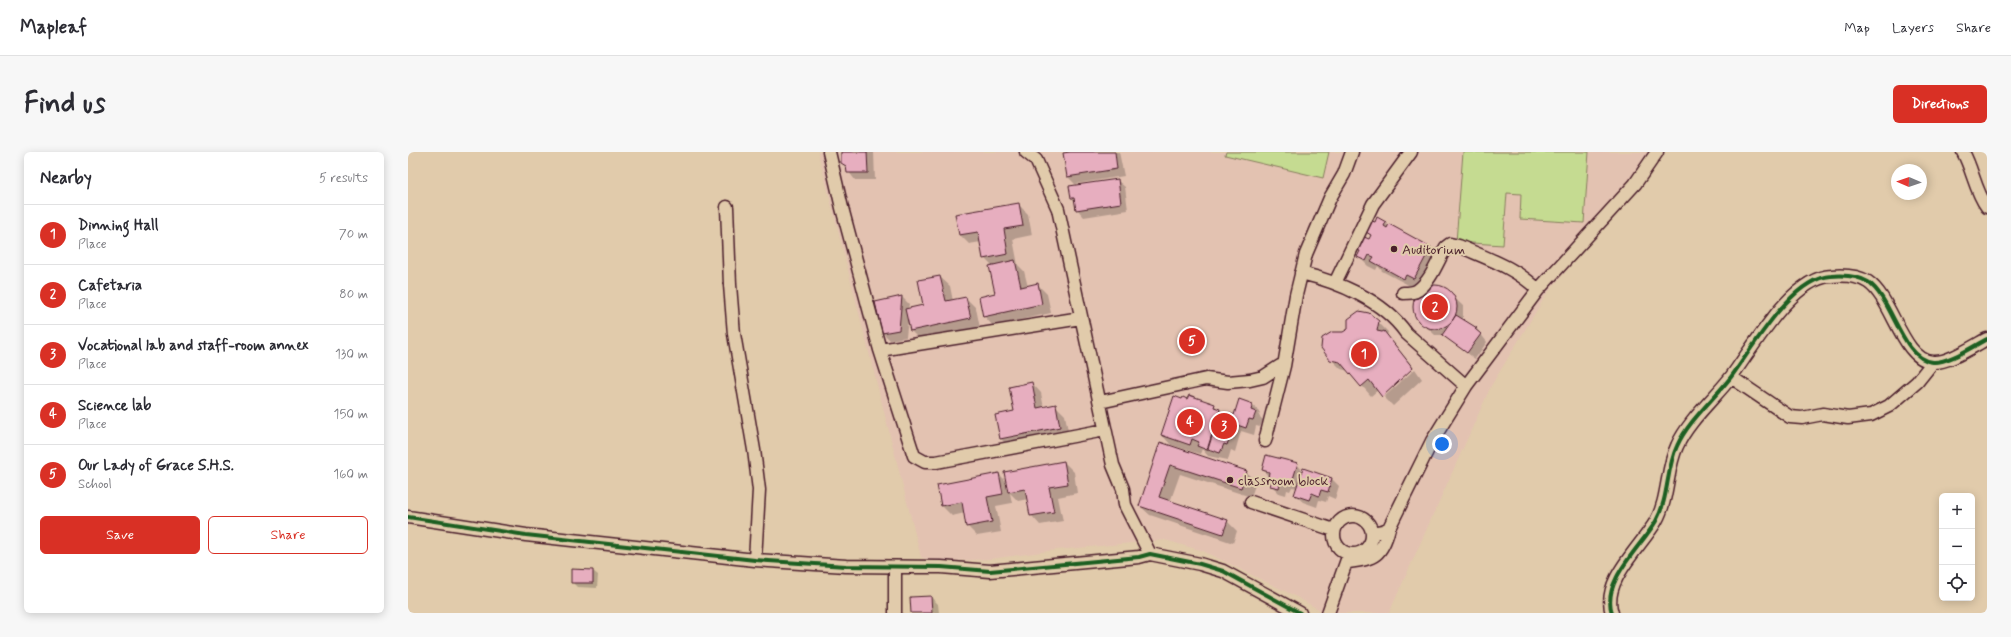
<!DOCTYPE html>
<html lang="en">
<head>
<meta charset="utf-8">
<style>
	body { margin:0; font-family:Mynerve,sans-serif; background:#f7f7f7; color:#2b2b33 }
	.controls { position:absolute; right:12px; bottom:12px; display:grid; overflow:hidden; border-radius:6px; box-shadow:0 2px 10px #0003 }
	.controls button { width:36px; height:36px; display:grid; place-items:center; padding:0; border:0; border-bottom:1px solid #e1e1e2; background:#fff; color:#2b2b33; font:20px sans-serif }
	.compass { position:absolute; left:1483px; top:12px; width:36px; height:36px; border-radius:50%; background:#fff; box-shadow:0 2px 10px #0003; rotate:272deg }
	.you { position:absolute; left:1034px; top:292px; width:14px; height:14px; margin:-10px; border:3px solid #fff; border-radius:50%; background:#1a73e8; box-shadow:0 0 0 6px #1a73e833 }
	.badge { display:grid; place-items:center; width:26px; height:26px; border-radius:50%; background:#d93025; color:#fff; font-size:13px; font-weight:700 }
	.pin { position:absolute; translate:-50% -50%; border:2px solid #fff; box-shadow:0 1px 4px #0006 }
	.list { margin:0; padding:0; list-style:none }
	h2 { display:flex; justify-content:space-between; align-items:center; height:52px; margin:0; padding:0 16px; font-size:17px }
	h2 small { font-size:13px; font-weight:400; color:#7c7c81 }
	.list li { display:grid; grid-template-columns:26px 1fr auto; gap:12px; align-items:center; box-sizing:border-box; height:60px; padding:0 16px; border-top:1px solid #e1e1e2 }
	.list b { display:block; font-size:15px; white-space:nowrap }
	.list p { margin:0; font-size:13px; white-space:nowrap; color:#7c7c81 }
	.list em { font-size:13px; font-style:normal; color:#7c7c81 }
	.actions { display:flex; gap:8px; padding:12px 16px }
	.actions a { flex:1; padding:9px 0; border:1px solid #d93025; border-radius:6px; text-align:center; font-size:14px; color:#d93025 }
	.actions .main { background:#d93025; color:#fff }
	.icon { flex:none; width:22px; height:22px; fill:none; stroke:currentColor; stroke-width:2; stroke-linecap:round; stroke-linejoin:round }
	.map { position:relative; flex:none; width:1579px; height:461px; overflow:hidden; border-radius:6px }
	header { display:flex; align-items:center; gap:24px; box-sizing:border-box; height:56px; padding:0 20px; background:#fff; border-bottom:1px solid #e1e1e2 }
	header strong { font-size:19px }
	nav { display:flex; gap:22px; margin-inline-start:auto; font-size:14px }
	.intro { display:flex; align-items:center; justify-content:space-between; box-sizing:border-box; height:96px; padding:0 24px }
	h1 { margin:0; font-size:28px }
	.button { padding:10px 18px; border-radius:6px; background:#d93025; color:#fff; font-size:14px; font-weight:700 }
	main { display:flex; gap:24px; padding:0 24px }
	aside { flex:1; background:#fff; border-radius:6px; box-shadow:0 2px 10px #0003 }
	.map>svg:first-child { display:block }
</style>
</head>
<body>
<header>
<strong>Mapleaf</strong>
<nav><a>Map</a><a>Layers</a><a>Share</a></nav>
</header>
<div class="intro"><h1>Find us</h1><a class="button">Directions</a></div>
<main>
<aside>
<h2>Nearby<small>5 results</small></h2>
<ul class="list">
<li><span class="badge">1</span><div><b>Dinning Hall</b><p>Place</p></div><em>70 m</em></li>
<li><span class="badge">2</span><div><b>Cafetaria</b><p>Place</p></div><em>80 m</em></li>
<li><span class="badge">3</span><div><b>Vocational lab and staff-room annex</b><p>Place</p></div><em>130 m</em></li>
<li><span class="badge">4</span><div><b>Science lab</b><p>Place</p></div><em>150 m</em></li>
<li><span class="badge">5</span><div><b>Our Lady of Grace S.H.S.</b><p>School</p></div><em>160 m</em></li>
</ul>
<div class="actions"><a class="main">Save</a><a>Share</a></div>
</aside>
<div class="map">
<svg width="1579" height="461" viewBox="0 0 1579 461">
	<rect width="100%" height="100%" fill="#e1cbab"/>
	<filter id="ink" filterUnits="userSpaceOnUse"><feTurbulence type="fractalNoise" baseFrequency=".025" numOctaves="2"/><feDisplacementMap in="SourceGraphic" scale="8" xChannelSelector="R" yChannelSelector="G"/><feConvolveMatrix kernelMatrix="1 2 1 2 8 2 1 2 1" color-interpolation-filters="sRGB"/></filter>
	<g filter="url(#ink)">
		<!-- built -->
		<path fill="#e3c2b1" d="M 410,0 L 1256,0 L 1138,143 L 1083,234 L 981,461 L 917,461 L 885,443 L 795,399 L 757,388 L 648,398 L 582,407 L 523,410 L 513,405 Z"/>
		<!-- green -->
		<path fill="#c5db91" stroke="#887d5e" d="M 818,0 L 921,0 L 915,26 L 817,3 Z
			M 1055,0 L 1181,0 L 1176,71 L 1112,67 L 1113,42 L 1099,41 L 1095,93 L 1048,90 Z"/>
		<!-- shadow -->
		<path fill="#0003" d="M 435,0 L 466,0 L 467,28 L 447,28 L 434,11 L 432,1 Z
			M 668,0 L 711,0 L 716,24 L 667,32 L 660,25 Z
			M 709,28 L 717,35 L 720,58 L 676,65 L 669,57 L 668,50 L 664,46 Z
			M 610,52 L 620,62 L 624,83 L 605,87 L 610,113 L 616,119 L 620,135 L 629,132 L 639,142 L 643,161 L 585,174 L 576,164 L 588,142 L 584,114 L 576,106 L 573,90 L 561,92 L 552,83 Z
			M 977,71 L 981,74 L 1022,96 L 1032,106 L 1016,135 L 1035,135 L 1055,154 L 1055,169 L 1068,176 L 1079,190 L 1067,207 L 1036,183 L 1027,183 L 1007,164 L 1007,147 L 1016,137 L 1006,136 L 974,119 L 970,114 L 968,118 L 960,114 L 950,104 L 953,100 L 950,98 L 961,89 L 964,85 L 959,80 Z
			M 532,125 L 542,134 L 545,149 L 558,146 L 568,156 L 572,176 L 512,188 L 502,178 L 500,167 L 498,185 L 482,188 L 475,181 L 468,151 L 494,145 L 501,152 L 500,157 L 517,154 Z
			M 970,170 L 980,180 L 979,183 L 1005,215 L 975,243 L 970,238 L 963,244 L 941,219 L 933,217 L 925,209 L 936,212 L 936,181 Z
			M 1007,217 L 1014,227 L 985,254 L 976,245 Z
			M 624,231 L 633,241 L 636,256 L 647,253 L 657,263 L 661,284 L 602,296 L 592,286 Z
			M 806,253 L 814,260 L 826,264 L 844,253 L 852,260 L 851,264 L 855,268 L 852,275 L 848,274 L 846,283 L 833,279 L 827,300 L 823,298 L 820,308 L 800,304 L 794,297 L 792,302 L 763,293 L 754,283 Z
			M 753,292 L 838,320 L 848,330 L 843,345 L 772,322 L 762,350 L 819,369 L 829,379 L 825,391 L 742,363 L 732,354 Z
			M 656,310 L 666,320 L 669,341 L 650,345 L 655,369 L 632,373 L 623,363 L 620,347 L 610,349 L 602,341 L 604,351 L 588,354 L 593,380 L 569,384 L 559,374 L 557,361 L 544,364 L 534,354 L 530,333 L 591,322 L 599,330 Z
			M 889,312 L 895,319 L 924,327 L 931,334 L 927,347 L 920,344 L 918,350 L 911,348 L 909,355 L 895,350 L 887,343 L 889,336 L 884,335 L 882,339 L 879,338 L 878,343 L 871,341 L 863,333 L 864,329 L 855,318 Z
			M 164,418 L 185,419 L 190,423 L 189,436 L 169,435 L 164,430 Z
			M 523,445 L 530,452 L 531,461 L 504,461 Z"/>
		<!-- building -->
		<path fill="#e7aebf" stroke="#4a1f2b" d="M 433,0 L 459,0 L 460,21 L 439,21 L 438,14 L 433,11 Z
			M 662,0 L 707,0 L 709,17 L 659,25 L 655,1 Z
			M 710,27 L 713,51 L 668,58 L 666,46 L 663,46 L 661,34 Z
			M 611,51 L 615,74 L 596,77 L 600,102 L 575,107 L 570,80 L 551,83 L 547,62 Z
			M 969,65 L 978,70 L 976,74 L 979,76 L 981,72 L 1023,95 L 1006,127 L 998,123 L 996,127 L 963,109 L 966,105 L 961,103 L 958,109 L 949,105 L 952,99 L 949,98 L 956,85 L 961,87 L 963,83 L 958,80 L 964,69 L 967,70 Z
			M 607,108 L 613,135 L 630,131 L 634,152 L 575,165 L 571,145 L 587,141 L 581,114 Z
			M 532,124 L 538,149 L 558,145 L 563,166 L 502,179 L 497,157 L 515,153 L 510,128 Z
			M1005 155a22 22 0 1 1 44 0a22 22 0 1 1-44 0Z
			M 494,144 L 491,178 L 474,181 L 467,150 Z
			M 951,159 L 961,161 L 971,169 L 969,179 L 974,180 L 976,179 L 1005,216 L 974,245 L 961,228 L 953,235 L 932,210 L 922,208 L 913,196 L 914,186 L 924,180 L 935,180 L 940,177 L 940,167 Z
			M 1048,163 L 1069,176 L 1067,177 L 1073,182 L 1059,201 L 1034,183 Z
			M 624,230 L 629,256 L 648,252 L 652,275 L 592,287 L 587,263 L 606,259 L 601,235 Z
			M 781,243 L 807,252 L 806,255 L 812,257 L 799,298 L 789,294 L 791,290 L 784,287 L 782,293 L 753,283 L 766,244 L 774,247 L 775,245 L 779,247 Z
			M 831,247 L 845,252 L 843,258 L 848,260 L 845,268 L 841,267 L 838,276 L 826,272 L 819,293 L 816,292 L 812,301 L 800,297 L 812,259 L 826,263 Z
			M 752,290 L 839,319 L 833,336 L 762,313 L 751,345 L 820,368 L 815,382 L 731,354 Z
			M 858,303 L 890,311 L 884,330 L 876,328 L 875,332 L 872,331 L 871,336 L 862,334 L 864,327 L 860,326 L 861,320 L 854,318 Z
			M 656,309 L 660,332 L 641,335 L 646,360 L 622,364 L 617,337 L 600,340 L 596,320 Z
			M 895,316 L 924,326 L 920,340 L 913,338 L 911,344 L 904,341 L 901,348 L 886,343 Z
			M 591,321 L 595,342 L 579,345 L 584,370 L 558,375 L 554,350 L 533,354 L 529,333 Z
			M 163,417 L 185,418 L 185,431 L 163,431 Z
			M 523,444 L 524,461 L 503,461 L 502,445 Z"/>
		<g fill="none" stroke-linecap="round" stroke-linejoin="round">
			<defs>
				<path id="minor" d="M 421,0 L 434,56 L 472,198 L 506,304 L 517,310 L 528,310 L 697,278
					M 618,0 L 628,8 L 650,57 L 705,313 L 715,337 L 717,353 L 742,402
					M 1555,0 C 1565,18 1567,39 1579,55
					M 319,55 L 322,133 L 326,182 L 346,298 L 351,338 L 347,408
					M 893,121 C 930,130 975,148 998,181 L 1058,234
					M 927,131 L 965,52 L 1003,0
					M 995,141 C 1001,141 1006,141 1010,138 C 1023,129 1030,108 1038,95 L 1042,92 L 1051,94 C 1078,106 1109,116 1130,138
					M 472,198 L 673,166
					M 1323,225 L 1382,265 L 1394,266 L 1415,262 L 1440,266 L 1463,263 L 1481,254 L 1509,230 L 1525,210
					M 692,250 L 798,227 L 820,230 L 842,228 L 855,225 L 872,214 L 876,214
					M 857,289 L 876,214 L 888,143 L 898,102 L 922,46 L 936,22 L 944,0
					M 843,350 L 926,378
					M926 383a19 19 0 1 1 38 0a19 19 0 1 1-38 0Z
					M 0,365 L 118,383 L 347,408 L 438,414 L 533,415 L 582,419 L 731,405 L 742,402 L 792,412 L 815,419 L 892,461
					M 964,381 L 975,379 L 981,376 L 1024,289 L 1058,234 L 1130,138 L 1227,32 L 1249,0
					M 940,410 C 967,407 974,403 981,376
					M 487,461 L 487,415
					M 920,461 L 941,402
					M 1204,461 C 1193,429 1233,395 1248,369 C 1261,346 1258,317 1269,294 C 1280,269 1306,247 1323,225 C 1345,196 1383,126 1423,124 C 1435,123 1450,124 1460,130 C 1485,147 1494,208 1525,210 C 1541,211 1565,194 1579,187"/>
			</defs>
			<!-- minor casing -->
			<use href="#minor" stroke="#4a1f2b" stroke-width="15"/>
			<!-- minor -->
			<use href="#minor" stroke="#e1cbab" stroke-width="12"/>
			<defs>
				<path id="cycleway" d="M 0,365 L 118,383 L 347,408 L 438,414 L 533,415 L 582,419 L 731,405 L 742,402 L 792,412 L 815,419 L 892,461
					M 1204,461 C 1193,429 1233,395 1248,369 C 1261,346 1258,317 1269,294 C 1280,269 1306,247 1323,225 C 1345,196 1383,126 1423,124 C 1435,123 1450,124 1460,130 C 1485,147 1494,208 1525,210 C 1541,211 1565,194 1579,187"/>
			</defs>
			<!-- cycleway casing -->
			<use href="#cycleway" stroke="#e1cbab" stroke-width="6"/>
			<!-- cycleway -->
			<use href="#cycleway" stroke="#1b5e20" stroke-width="4"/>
		</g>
	</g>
	<!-- markers -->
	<g fill="#4a1f2b" stroke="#e1cbab" stroke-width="1.5">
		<circle cx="986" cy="97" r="4"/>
		<circle cx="822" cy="328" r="4"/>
	</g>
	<g text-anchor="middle" stroke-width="4" stroke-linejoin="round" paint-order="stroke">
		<!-- poi labels -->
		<g font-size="14" fill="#4a1f2b" stroke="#e1cbab" text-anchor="start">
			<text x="994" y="102">Auditorium</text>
			<text x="830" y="333">classroom block</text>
		</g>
	</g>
</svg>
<div class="controls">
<button>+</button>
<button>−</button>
<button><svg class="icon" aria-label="locate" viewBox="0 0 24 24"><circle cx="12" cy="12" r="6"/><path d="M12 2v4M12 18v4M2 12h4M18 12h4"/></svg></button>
</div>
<svg class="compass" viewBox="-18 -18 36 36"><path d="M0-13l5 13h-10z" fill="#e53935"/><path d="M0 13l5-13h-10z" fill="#7c7c81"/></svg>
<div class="you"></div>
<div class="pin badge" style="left:956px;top:202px">1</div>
<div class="pin badge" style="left:1027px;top:155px">2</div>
<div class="pin badge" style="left:816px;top:274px">3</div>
<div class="pin badge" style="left:782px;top:270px">4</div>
<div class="pin badge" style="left:784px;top:189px">5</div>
</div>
</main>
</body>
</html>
